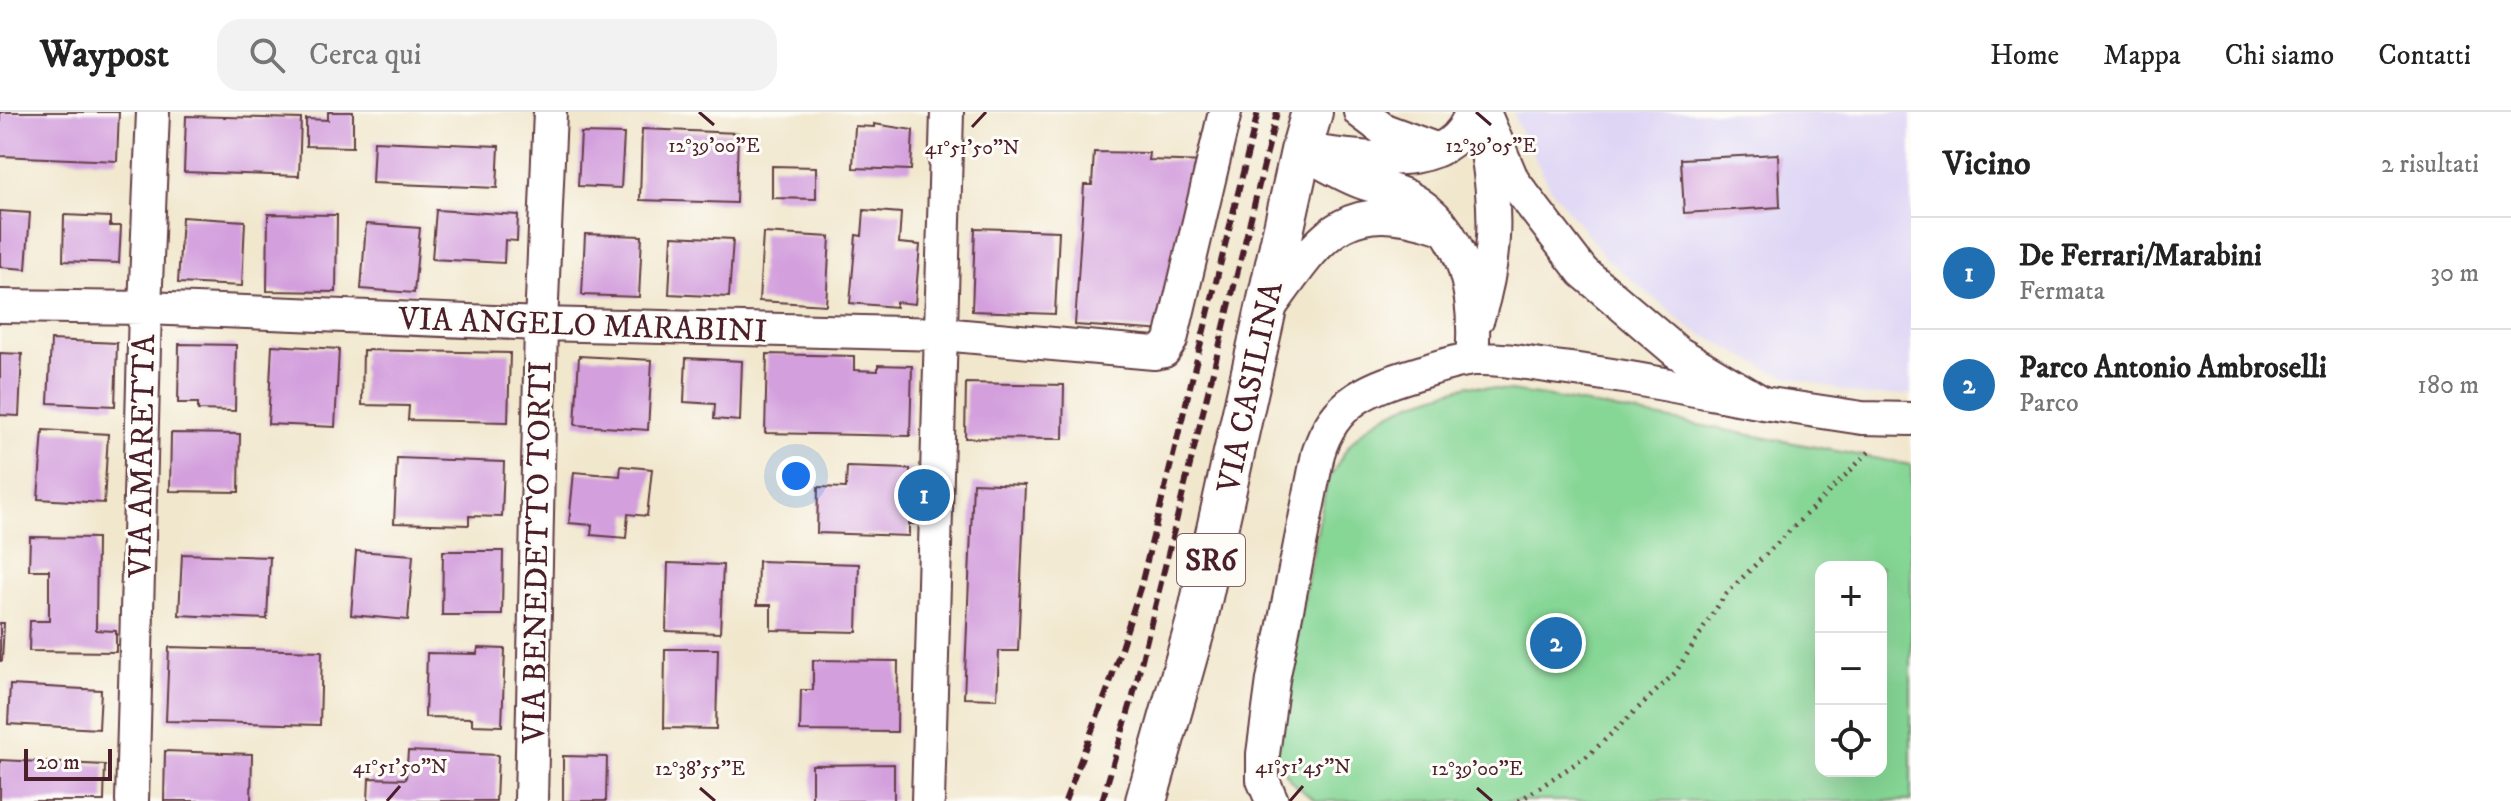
<!DOCTYPE html>
<html lang="it">
<head>
<meta charset="utf-8">
<style>
	body { margin:0; font-family:"IM FELL DW Pica",serif; background:#f2f2f2; color:#222 }
	.controls { position:absolute; right:24px; bottom:24px; display:grid; overflow:hidden; border-radius:16px; box-shadow:0 8px 32px #0002 }
	.controls button { width:72px; height:72px; display:grid; place-items:center; padding:0; border:0; border-bottom:2px solid #e0e0e0; background:#fff; color:#222; font:40px sans-serif }
	.scale { position:absolute; left:24px; bottom:20px; width:88px; box-sizing:border-box; padding-left:8px; border:4px solid #4a1f2b; border-top:0; font-size:22px; line-height:28px; white-space:nowrap; color:#4a1f2b; -webkit-text-stroke:6px #fdfcf7; paint-order:stroke }
	.you { position:absolute; left:796px; top:364px; width:28px; height:28px; margin:-20px; border:6px solid #fff; border-radius:50%; background:#1a73e8; box-shadow:0 0 0 12px #1a73e833 }
	.badge { display:grid; place-items:center; width:52px; height:52px; border-radius:50%; background:#1f6fb2; color:#fff; font-size:26px; font-weight:700 }
	.pin { position:absolute; translate:-50% -50%; border:4px solid #fff; box-shadow:0 2px 8px #0006 }
	.list { margin:0; padding:0; list-style:none }
	h2 { display:flex; justify-content:space-between; align-items:center; height:104px; margin:0; padding:0 32px; font-size:34px }
	h2 small { font-size:26px; font-weight:400; color:#767676 }
	.list li { display:grid; grid-template-columns:52px 1fr auto; gap:24px; align-items:center; box-sizing:border-box; height:112px; padding:0 32px; border-top:2px solid #e0e0e0 }
	.list b { display:block; font-size:30px; white-space:nowrap }
	.list p { margin:0; font-size:26px; white-space:nowrap; color:#767676 }
	.list em { font-size:26px; font-style:normal; color:#767676 }
	.icon { flex:none; width:44px; height:44px; fill:none; stroke:currentColor; stroke-width:2; stroke-linecap:round; stroke-linejoin:round }
	.map { position:relative; flex:none; width:1911px; height:689px; overflow:hidden }
	header { display:flex; align-items:center; gap:48px; box-sizing:border-box; height:112px; padding:0 40px; background:#fff; border-bottom:2px solid #e0e0e0 }
	header strong { font-size:38px }
	nav { display:flex; gap:44px; margin-inline-start:auto; font-size:28px }
	.search { width:560px; height:72px; background:#f2f2f2; display:flex; align-items:center; gap:20px; box-sizing:border-box; padding:0 28px; border-radius:24px; color:#767676; font-size:30px }
	main { display:flex }
	aside { flex:1; background:#fff }
	.map>svg:first-child { display:block }
</style>
</head>
<body>
<header>
<strong>Waypost</strong>
<div class="search"><svg class="icon" aria-label="search" viewBox="0 0 24 24"><circle cx="10" cy="10" r="6"/><path d="M15 15l6 6"/></svg>Cerca qui</div>
<nav><a>Home</a><a>Mappa</a><a>Chi siamo</a><a>Contatti</a></nav>
</header>
<main>
<div class="map">
<svg width="1911" height="689" viewBox="0 0 1911 689">
	<rect width="100%" height="100%" fill="#fdfcf7"/>
	<filter id="ink" filterUnits="userSpaceOnUse"><feTurbulence type="fractalNoise" baseFrequency=".0125" numOctaves="2"/><feDisplacementMap in="SourceGraphic" scale="16" xChannelSelector="R" yChannelSelector="G"/><feConvolveMatrix kernelMatrix="1 2 1 2 8 2 1 2 1" color-interpolation-filters="sRGB"/></filter>
	<filter id="wash" filterUnits="userSpaceOnUse"><feTurbulence type="fractalNoise" baseFrequency=".006" numOctaves="4" result="noise"/><feDisplacementMap in="SourceGraphic" scale="32" xChannelSelector="R" yChannelSelector="G"/><feGaussianBlur stdDeviation="1.8" result="paint"/><feColorMatrix in="noise" values="0 0 0 0 0 0 0 0 0 0 0 0 0 0 0 0 0 1.4 0 .05"/><feComposite in="paint" operator="in"/></filter>
	<g filter="url(#wash)">
		<rect width="100%" height="100%" fill="#f1e7cd"/>
		<!-- built -->
		<path fill="#ded5f5" d="M 1514,0 L 1911,0 L 1911,282 L 1864,284 L 1773,260 L 1690,216 L 1607,147 L 1551,77 L 1516,10 Z"/>
		<!-- green -->
		<path fill="#86d695" stroke="#687a60" stroke-width="2" fill-rule="evenodd" d="M 1469,273 L 1544,284 L 1911,353 L 1911,689 L 1317,689 C 1292,674 1285,663 1273,637 L 1327,371 C 1337,354 1346,333 1362,320 C 1389,294 1435,284 1469,273 ZM 1821,455 L 1881,455 L 1881,659 L 1821,659 Z"/>
		<g id="blocks">
			<!-- building -->
			<path fill="#d39fdd" d="M 0,0 L 119,0 L 117,49 L 0,44 Z
				M 328,0 L 353,0 L 353,35 L 306,34 L 306,7 L 328,8 Z
				M 186,4 L 301,7 L 299,64 L 184,60 Z
				M 874,12 L 913,18 L 911,58 L 853,56 L 855,14 L 874,15 Z
				M 642,17 L 738,21 L 736,91 L 640,88 Z
				M 581,21 L 624,22 L 621,76 L 578,74 Z
				M 374,29 L 499,34 L 497,76 L 372,71 Z
				M 1094,40 L 1149,41 L 1148,48 L 1208,50 L 1166,219 L 1075,213 L 1084,73 L 1092,73 Z
				M 1778,42 L 1780,95 L 1684,101 L 1681,47 Z
				M 772,54 L 816,55 L 816,87 L 772,86 Z
				M 436,98 L 518,103 L 517,129 L 505,128 L 504,151 L 432,147 Z
				M 864,98 L 901,101 L 899,131 L 920,133 L 915,192 L 896,190 L 896,195 L 850,191 L 856,123 L 862,124 Z
				M 0,99 L 30,101 L 26,157 L 0,155 Z
				M 268,102 L 337,103 L 336,180 L 267,179 Z
				M 64,103 L 110,105 L 110,114 L 121,114 L 119,151 L 63,149 Z
				M 182,105 L 245,109 L 242,174 L 178,171 Z
				M 366,112 L 420,116 L 414,181 L 361,177 Z
				M 975,116 L 1059,119 L 1055,202 L 972,199 Z
				M 763,121 L 830,125 L 826,193 L 759,189 Z
				M 585,122 L 642,124 L 639,185 L 582,183 Z
				M 672,124 L 733,127 L 729,185 L 669,182 Z
				M 51,228 L 117,231 L 115,294 L 48,291 Z
				M 179,232 L 236,233 L 235,299 L 198,298 L 198,291 L 178,291 Z
				M 272,233 L 339,237 L 335,315 L 268,312 Z
				M 363,238 L 510,241 L 508,310 L 408,308 L 409,294 L 362,293 Z
				M 0,241 L 22,242 L 19,304 L 0,303 Z
				M 767,242 L 854,244 L 854,258 L 878,259 L 878,253 L 912,254 L 910,324 L 765,321 Z
				M 579,244 L 652,248 L 648,318 L 575,313 Z
				M 686,246 L 742,249 L 740,309 L 714,307 L 715,292 L 684,290 Z
				M 966,271 L 1064,273 L 1063,327 L 965,326 Z
				M 43,318 L 108,322 L 104,391 L 38,387 Z
				M 171,321 L 240,322 L 239,380 L 170,379 Z
				M 397,346 L 504,350 L 502,405 L 469,404 L 469,413 L 394,411 Z
				M 621,354 L 652,357 L 647,404 L 628,402 L 626,426 L 591,423 L 592,413 L 569,411 L 574,360 L 620,364 Z
				M 847,355 L 910,357 L 910,361 L 920,361 L 919,412 L 909,412 L 909,424 L 817,421 L 818,375 L 846,376 Z
				M 973,371 L 1025,373 L 1018,539 L 999,539 L 997,587 L 964,586 Z
				M 30,425 L 97,426 L 96,518 L 116,519 L 116,540 L 29,539 L 30,509 L 49,509 L 49,458 L 29,458 Z
				M 356,439 L 413,443 L 408,508 L 351,503 Z
				M 443,439 L 503,439 L 502,503 L 442,503 Z
				M 182,442 L 270,445 L 267,507 L 179,503 Z
				M 758,449 L 859,452 L 857,520 L 771,518 L 771,493 L 757,493 Z
				M 668,451 L 723,453 L 720,521 L 666,519 Z
				M 0,511 L 4,511 L 2,549 L 0,549 Z
				M 169,535 L 322,539 L 320,613 L 166,609 Z
				M 478,536 L 505,537 L 502,614 L 472,613 L 472,606 L 425,605 L 427,541 L 477,542 Z
				M 665,537 L 718,537 L 716,617 L 664,616 Z
				M 813,548 L 898,549 L 897,620 L 800,619 L 801,578 L 813,578 Z
				M 10,573 L 101,578 L 99,617 L 8,612 Z
				M 165,639 L 252,642 L 251,689 L 164,689 Z
				M 408,639 L 498,643 L 496,689 L 368,689 L 369,666 L 406,667 Z
				M 563,644 L 607,645 L 606,689 L 563,689 Z
				M 0,648 L 105,653 L 104,689 L 0,689 Z
				M 894,652 L 894,689 L 812,689 L 812,653 Z"/>
		</g>
	</g>
	<g filter="url(#ink)">
		<use href="#blocks" fill-opacity="0" stroke="#633d43" stroke-width="2"/>
		<g fill="none" stroke-linecap="round" stroke-linejoin="round">
			<defs>
				<path id="minor" d="M 1360,0 L 1384,18 L 1438,38
					M 1484,0 L 1513,69 L 1583,160 L 1677,240 L 1763,291 L 1862,306 L 1911,307
					M 1301,39 C 1321,50 1340,62 1361,70 C 1377,76 1394,77 1408,85 C 1467,116 1477,188 1472,247
					M 1315,40 C 1365,45 1451,64 1471,0
					M 0,194 L 145,196 L 541,212 L 942,222 L 1154,241 L 1164,239 L 1171,228 L 1225,0
					M 1268,198 C 1320,127 1341,82 1439,115
					M 1478,206 C 1497,145 1497,97 1486,35
					M 132,689 L 145,196 L 153,0
					M 531,689 L 541,212 L 550,0
					M 928,689 L 947,0
					M 1272,689 L 1263,668 L 1263,642 L 1273,568 L 1318,342 C 1334,287 1372,275 1422,260 C 1438,255 1457,248 1475,247 C 1501,246 1527,251 1553,255 C 1624,263 1693,278 1763,291"/>
				<path id="major" d="M 1146,689 L 1196,512 L 1301,39 L 1312,0"/>
			</defs>
			<!-- minor casing -->
			<use href="#minor" stroke="#633d43" stroke-width="36"/>
			<!-- major casing -->
			<use href="#major" stroke="#633d43" stroke-width="44"/>
			<!-- path -->
			<path stroke="#633d43" stroke-width="5" stroke-dasharray="2 6" stroke-linecap="butt" d="M 1519,689 L 1590,642 L 1675,561 L 1725,483 L 1872,337"/>
			<!-- minor -->
			<use href="#minor" stroke="#fff" stroke-width="32"/>
			<!-- major -->
			<use href="#major" stroke="#fff" stroke-width="40"/>
			<!-- rail -->
			<path stroke="#4a1f2b" stroke-width="6" stroke-dasharray="12 6" stroke-linecap="butt" d="M 1065,689 L 1109,574 L 1141,473 L 1258,0
				M 1102,689 L 1133,584 L 1277,0"/>
		</g>
	</g>
	<!-- ticks -->
	<path fill="none" stroke="#4a1f2b" stroke-width="3" d="M 699,0 L 714,13M 1476,0 L 1491,13M 972,15 L 986,0M 700,676 L 715,689M 1477,676 L 1492,689M 387,689 L 400,674M 1290,689 L 1303,674"/>
	<g text-anchor="middle" stroke-width="6" stroke-linejoin="round" paint-order="stroke">
		<!-- shield labels -->
		<rect fill="#fdfcf7" stroke="#806168" stroke-width="2" x="1177" y="422" width="68" height="52" rx="6"/>
		<g font-size="30" font-weight="bold" fill="#4a1f2b">
			<text x="1211" y="458">SR6</text>
		</g>
		<!-- street labels -->
		<g font-size="32" fill="#4a1f2b" stroke="#fdfcf7">
			<text transform="translate(583 212) rotate(2)" y="11">VIA ANGELO MARABINI</text>
			<text transform="translate(1249 275) rotate(-78)" y="11">VIA CASILINA</text>
			<text transform="translate(141 344) rotate(-89)" y="11">VIA AMARETTA</text>
			<text transform="translate(536 440) rotate(-89)" y="11">VIA BENEDETTO TORTI</text>
		</g>
	</g>
	<g font-size="20" text-anchor="middle" fill="#4a1f2b" stroke="#fdfcf7" stroke-width="6" stroke-linejoin="round" paint-order="stroke">
		<text x="714" y="40">12°39'00"E</text>
		<text x="1491" y="40">12°39'05"E</text>
		<text x="972" y="42">41°51'50"N</text>
		<text x="400" y="661">41°51'50"N</text>
		<text x="1303" y="661">41°51'45"N</text>
		<text x="700" y="663">12°38'55"E</text>
		<text x="1477" y="663">12°39'00"E</text>
	</g>
</svg>
<div class="controls">
<button>+</button>
<button>−</button>
<button><svg class="icon" aria-label="locate" viewBox="0 0 24 24"><circle cx="12" cy="12" r="6"/><path d="M12 2v4M12 18v4M2 12h4M18 12h4"/></svg></button>
</div>
<div class="scale">20 m</div>
<div class="you"></div>
<div class="pin badge" style="left:924px;top:383px">1</div>
<div class="pin badge" style="left:1556px;top:531px">2</div>
</div>
<aside>
<h2>Vicino<small>2 risultati</small></h2>
<ul class="list">
<li><span class="badge">1</span><div><b>De Ferrari/Marabini</b><p>Fermata</p></div><em>30 m</em></li>
<li><span class="badge">2</span><div><b>Parco Antonio Ambroselli</b><p>Parco</p></div><em>180 m</em></li>
</ul>
</aside>
</main>
</body>
</html>
